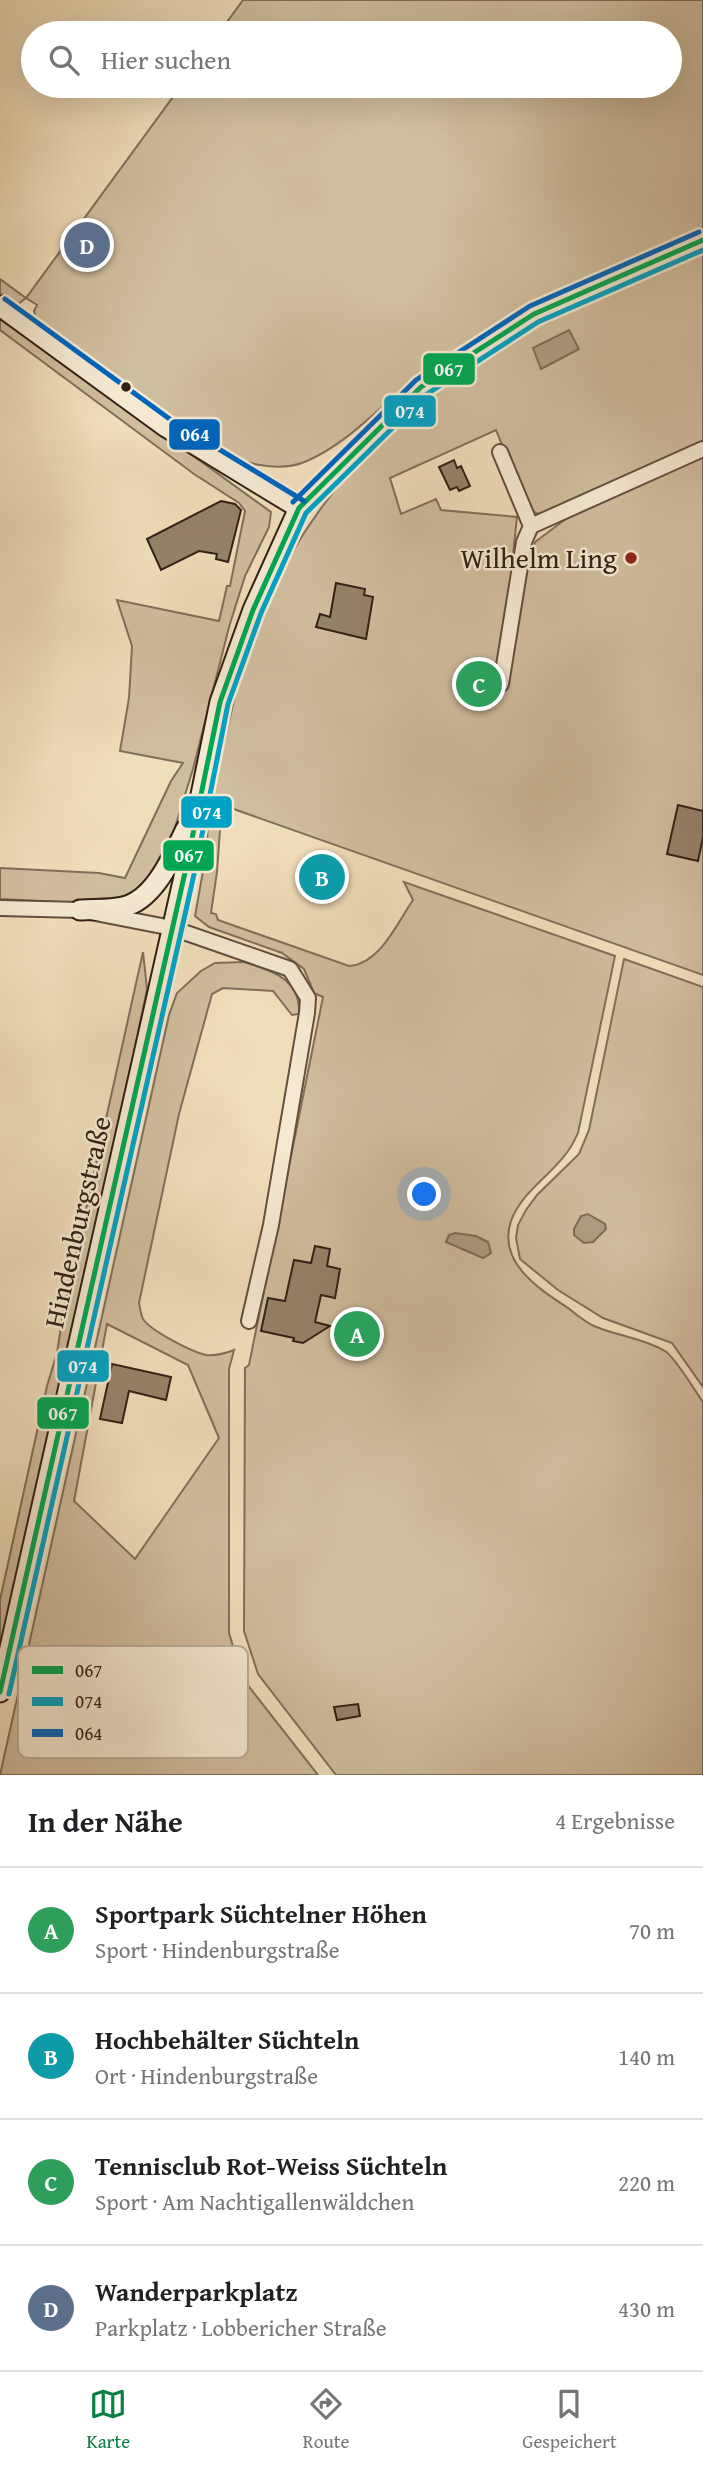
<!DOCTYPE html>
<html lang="de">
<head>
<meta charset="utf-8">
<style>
	body { margin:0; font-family:"Gentium Book Plus",serif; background:#f2f2f2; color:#202124 }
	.you { position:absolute; left:425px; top:1195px; width:24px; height:24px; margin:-18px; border:5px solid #fff; border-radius:50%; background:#1a73e8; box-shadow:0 0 0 10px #1a73e833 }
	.badge { display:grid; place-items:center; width:46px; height:46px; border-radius:50%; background:#0b8043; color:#fff; font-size:23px; font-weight:700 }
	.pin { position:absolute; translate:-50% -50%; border:4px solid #fff; box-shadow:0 2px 7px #0006 }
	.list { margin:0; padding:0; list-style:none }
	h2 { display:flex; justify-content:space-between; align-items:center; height:91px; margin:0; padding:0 28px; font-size:30px }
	h2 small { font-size:23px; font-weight:400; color:#757577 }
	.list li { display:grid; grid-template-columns:46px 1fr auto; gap:21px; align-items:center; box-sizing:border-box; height:126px; padding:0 28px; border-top:2px solid #e0e0e0 }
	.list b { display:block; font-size:26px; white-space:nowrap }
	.list p { margin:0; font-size:23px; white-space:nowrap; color:#757577 }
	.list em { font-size:23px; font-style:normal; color:#757577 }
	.icon { flex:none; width:38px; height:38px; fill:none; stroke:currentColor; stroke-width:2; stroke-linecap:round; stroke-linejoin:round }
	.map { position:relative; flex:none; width:703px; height:1775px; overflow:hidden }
	.search { position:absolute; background:#fff; box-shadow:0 7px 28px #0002; left:21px; right:21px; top:21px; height:77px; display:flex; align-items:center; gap:18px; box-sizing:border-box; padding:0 24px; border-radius:38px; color:#757577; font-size:26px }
	.sheet { height:595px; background:#fff }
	nav { display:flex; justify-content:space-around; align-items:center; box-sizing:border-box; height:98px; border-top:2px solid #e0e0e0; background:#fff; font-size:19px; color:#757577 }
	nav a { display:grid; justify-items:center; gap:4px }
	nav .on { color:#0b8043 }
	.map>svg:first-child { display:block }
</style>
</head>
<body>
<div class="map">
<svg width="703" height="1775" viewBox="0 0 703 1775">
	<rect width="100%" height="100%" fill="#f0ddba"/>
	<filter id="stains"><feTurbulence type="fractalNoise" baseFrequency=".00286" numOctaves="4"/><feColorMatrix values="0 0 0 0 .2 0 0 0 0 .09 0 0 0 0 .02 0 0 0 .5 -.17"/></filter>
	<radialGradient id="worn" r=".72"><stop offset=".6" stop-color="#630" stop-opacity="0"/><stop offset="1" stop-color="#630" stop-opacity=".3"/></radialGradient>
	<!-- green -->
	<path fill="#d0bd9e" stroke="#816e59" stroke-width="2" fill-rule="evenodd" d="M 243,0 L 703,0 L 703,232 C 609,264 517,311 433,366 C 390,394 355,440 307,461 C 291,468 276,468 260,465 C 218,459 174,423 141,399 C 108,375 75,351 42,327 L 36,320 L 34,311 L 37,305 L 26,298 L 17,305 L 0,293 L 0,279 L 26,298 L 181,86 L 670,86 L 670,33 L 219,33 Z
		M 703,250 L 703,442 L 637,476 L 538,514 L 528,508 L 496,430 L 390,478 L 401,514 L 436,499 L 441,510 L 517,517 L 510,584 L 524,577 L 535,542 L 571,515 L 703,453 L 703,975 L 211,801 C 226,738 237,672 262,612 C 324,467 435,378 572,307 C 599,294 625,278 653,266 C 668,259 686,255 703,250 Z
		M 0,316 L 271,512 L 269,527 L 245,576 L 229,627 L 193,769 L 167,853 L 136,894 L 100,904 L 0,899 L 0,868 L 99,873 L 125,878 L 171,781 L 183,763 L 120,751 L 129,698 L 132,646 L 117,600 L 219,621 L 227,586 L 230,586 L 245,511 L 239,503 L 194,474 L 0,330 Z
		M 208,812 L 221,816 L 217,872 L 211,913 L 216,914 L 218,920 L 349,966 C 380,964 397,923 413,900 L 404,882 L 615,956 L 578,1133 C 575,1139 572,1146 568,1151 C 551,1176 522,1191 511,1221 C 497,1262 539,1289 568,1308 C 576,1314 585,1322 594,1326 C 617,1336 643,1338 665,1351 C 675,1357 695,1391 703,1402 L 703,1775 L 336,1775 L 258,1674 L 244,1631 L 245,1368 L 249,1365 L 323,997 L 314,993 L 304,969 L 282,953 L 209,927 L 195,916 L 207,849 Z
		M 143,952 L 147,989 L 132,1062 L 0,1649 L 0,1600 L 47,1386 L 57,1353 L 64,1308 Z
		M 624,959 L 703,987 L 703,1387 L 672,1343 L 603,1318 L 558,1290 L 520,1259 L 516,1238 L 518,1225 L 526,1210 L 537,1195 L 579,1154 L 589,1130 Z
		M 244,962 C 271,970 301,979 299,1014 L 292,1015 L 273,991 L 223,988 L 212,994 L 179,1114 L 139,1303 C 140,1308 141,1315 143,1319 C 151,1331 192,1352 206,1355 C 216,1356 224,1354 234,1350 L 229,1369 L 229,1633 L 243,1679 L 318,1775 L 0,1775 L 169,1015 L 177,993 L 201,971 L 215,963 ZM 107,1324 L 188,1365 L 219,1438 L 135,1559 L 74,1501 Z"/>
	<!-- water -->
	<path fill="#af9d82" stroke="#7d6b56" stroke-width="2" d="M 569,330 L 579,349 L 541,369 L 533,348 Z
		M 588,1214 L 605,1224 L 606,1229 L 593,1242 L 584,1243 L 574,1235 L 574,1229 L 581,1216 Z
		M 455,1233 L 476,1236 L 488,1242 L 491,1253 L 483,1258 L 446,1242 L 449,1235 Z"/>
	<!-- building -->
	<path fill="#95826a" stroke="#322014" stroke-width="2" d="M 454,460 L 457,468 L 461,466 L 470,486 L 459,491 L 457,487 L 450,490 L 439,467 Z
		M 221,501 L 235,504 L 241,510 L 228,562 L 216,559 L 217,554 L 199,551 L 161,570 L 147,539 Z
		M 336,583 L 365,589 L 364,595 L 373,597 L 366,639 L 316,627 L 320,614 L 330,617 Z
		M 678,805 L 703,811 L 703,837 L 698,861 L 667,854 Z
		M 327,865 L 340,890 L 325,897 L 322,890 L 319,892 L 316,888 L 309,875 Z
		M 315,1246 L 330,1249 L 327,1266 L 340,1269 L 335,1298 L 321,1295 L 315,1322 L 330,1326 L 303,1343 L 293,1341 L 294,1338 L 261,1331 L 268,1298 L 285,1301 L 294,1260 L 311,1263 Z
		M 112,1364 L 171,1377 L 166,1400 L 129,1391 L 122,1423 L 100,1419 Z
		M 358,1704 L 360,1716 L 337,1720 L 334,1707 Z"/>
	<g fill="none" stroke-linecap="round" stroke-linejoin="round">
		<defs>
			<path id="street" d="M 500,452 L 531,526
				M 501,684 L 524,542 L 531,526 L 703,449
				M 0,908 L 80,910 L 172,928 L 290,969 L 308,998 L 307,1013 L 271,1225 L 249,1321"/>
			<path id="secondary" d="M 0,306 L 166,427 L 299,508
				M 80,910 C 94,909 110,910 123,907 C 155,900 173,855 186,829
				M 0,1692 L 186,868 L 220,702 L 253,610 L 299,508 L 421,387 L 534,314 L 703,240"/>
		</defs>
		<!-- street casing -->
		<use href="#street" stroke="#624f3e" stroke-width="18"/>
		<!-- secondary casing -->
		<use href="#secondary" stroke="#322014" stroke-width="23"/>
		<!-- street -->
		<use href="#street" stroke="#f5e9d2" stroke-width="14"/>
		<!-- secondary -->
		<use href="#secondary" stroke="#f5e9d2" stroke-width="19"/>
		<defs>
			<path id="bus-1" d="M 0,1692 L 186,868 L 220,702 L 253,610 L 299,508 L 421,387 L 534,314 L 703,240"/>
			<path id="bus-2" d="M 9,1694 L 195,870 L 228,704 L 261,613 L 306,513 L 427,394 L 538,322 L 703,250"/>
			<path id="bus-3" d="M 5,299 L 171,420 L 304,501
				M 293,502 L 416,380 L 530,306 L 699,232"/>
		</defs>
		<!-- bus-1 casing -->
		<use href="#bus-1" stroke="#f5e9d2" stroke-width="10"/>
		<!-- bus-2 casing -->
		<use href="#bus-2" stroke="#f5e9d2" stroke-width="10"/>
		<!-- bus-3 casing -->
		<use href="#bus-3" stroke="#f5e9d2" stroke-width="10"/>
		<!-- bus-1 -->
		<use href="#bus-1" stroke="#00a651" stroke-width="5"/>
		<!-- bus-2 -->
		<use href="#bus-2" stroke="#02a2c5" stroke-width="5"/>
		<!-- bus-3 -->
		<use href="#bus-3" stroke="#0065bd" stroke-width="5"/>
	</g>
	<!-- markers -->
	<circle fill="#322014" stroke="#f5e9d2" stroke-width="2.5" cx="126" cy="387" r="6"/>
	<circle fill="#8f2418" stroke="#f5e9d2" stroke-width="2.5" cx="631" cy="558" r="7"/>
	<g text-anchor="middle" stroke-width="5" stroke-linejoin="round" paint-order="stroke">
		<!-- poi labels -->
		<g font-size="28" fill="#322014" stroke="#f5e9d2" text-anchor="end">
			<text x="617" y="568">Wilhelm Ling</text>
		</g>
		<!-- street labels -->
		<g font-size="28" fill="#322014" stroke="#f5e9d2">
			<text transform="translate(77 1222) rotate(-77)" y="10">Hindenburgstraße</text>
		</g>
	</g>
	<!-- legend -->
	<rect x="18" y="1646" width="230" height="112" rx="10" fill="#f5e9d2" stroke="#baad99" stroke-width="2"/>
	<rect x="32" y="1666" width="31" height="8" fill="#00a651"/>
	<rect x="32" y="1697" width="31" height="9" fill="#02a2c5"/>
	<rect x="32" y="1729" width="31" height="8" fill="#0065bd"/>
	<g font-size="19" fill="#322014">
		<text x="75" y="1677">067</text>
		<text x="75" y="1708">074</text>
		<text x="75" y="1740">064</text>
	</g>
	<g stroke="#f5e9d2" stroke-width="2.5">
		<rect x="422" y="352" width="54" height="34" rx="7" fill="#00a651"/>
		<rect x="383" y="394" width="54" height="34" rx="7" fill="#02a2c5"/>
		<rect x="168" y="418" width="53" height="33" rx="7" fill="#0065bd"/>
		<rect x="180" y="795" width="53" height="34" rx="7" fill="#02a2c5"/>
		<rect x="162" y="839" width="53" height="33" rx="7" fill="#00a651"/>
		<rect x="56" y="1349" width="54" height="34" rx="7" fill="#02a2c5"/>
		<rect x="36" y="1396" width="54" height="34" rx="7" fill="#00a651"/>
	</g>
	<g font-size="19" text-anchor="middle" font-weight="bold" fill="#fff">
		<text x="449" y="376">067</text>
		<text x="410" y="418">074</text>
		<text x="195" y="441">064</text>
		<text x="207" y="819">074</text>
		<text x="189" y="862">067</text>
		<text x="83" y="1373">074</text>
		<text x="63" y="1420">067</text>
	</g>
	<rect width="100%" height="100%" filter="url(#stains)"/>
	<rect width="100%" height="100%" fill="url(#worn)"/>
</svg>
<div class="you"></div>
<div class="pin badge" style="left:357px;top:1334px;background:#2e9e5b">A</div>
<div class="pin badge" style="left:322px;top:877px;background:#0f9aa8">B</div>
<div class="pin badge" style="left:479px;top:684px;background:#2e9e5b">C</div>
<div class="pin badge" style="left:87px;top:245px;background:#5c6f8a">D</div>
<div class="search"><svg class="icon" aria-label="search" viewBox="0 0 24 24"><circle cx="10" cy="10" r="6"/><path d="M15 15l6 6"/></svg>Hier suchen</div>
</div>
<section class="sheet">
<h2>In der Nähe<small>4 Ergebnisse</small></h2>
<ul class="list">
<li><span class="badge" style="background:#2e9e5b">A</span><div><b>Sportpark Süchtelner Höhen</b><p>Sport · Hindenburgstraße</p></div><em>70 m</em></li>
<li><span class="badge" style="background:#0f9aa8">B</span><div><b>Hochbehälter Süchteln</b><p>Ort · Hindenburgstraße</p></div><em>140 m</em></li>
<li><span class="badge" style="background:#2e9e5b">C</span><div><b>Tennisclub Rot-Weiss Süchteln</b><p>Sport · Am Nachtigallenwäldchen</p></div><em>220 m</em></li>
<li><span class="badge" style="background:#5c6f8a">D</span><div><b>Wanderparkplatz</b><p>Parkplatz · Lobbericher Straße</p></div><em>430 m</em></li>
</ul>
</section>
<nav>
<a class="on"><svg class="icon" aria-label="map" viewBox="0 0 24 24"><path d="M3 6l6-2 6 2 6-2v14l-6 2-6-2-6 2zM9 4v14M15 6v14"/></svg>Karte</a>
<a><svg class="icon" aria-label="directions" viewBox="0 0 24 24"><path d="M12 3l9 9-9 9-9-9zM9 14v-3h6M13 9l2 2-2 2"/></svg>Route</a>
<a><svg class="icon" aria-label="saved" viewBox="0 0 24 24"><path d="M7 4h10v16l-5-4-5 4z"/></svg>Gespeichert</a>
</nav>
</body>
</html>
